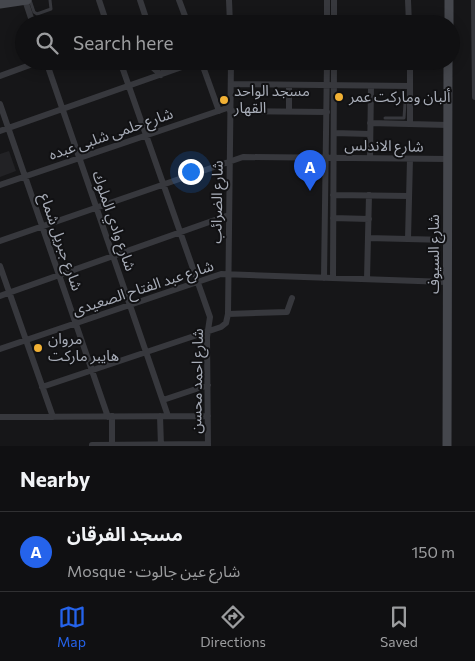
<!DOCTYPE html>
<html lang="en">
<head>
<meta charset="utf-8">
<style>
	body { margin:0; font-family:Commissioner,"Noto Sans Arabic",sans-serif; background:#19191b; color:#f1f3f6 }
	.you { position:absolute; left:190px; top:171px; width:18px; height:18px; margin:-12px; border:4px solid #fff; border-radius:50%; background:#1a73e8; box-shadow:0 0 0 8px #1a73e833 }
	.badge { display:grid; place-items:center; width:32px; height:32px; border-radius:50%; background:#2563eb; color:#fff; font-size:16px; font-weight:700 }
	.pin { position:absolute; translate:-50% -41px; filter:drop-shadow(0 1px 2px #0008) }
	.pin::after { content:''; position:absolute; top:26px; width:18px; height:15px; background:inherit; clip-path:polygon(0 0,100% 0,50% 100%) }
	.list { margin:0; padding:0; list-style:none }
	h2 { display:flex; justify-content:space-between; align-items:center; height:65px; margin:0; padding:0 20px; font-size:21px }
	h2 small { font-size:16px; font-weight:400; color:#9c9d9f }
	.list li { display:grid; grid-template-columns:32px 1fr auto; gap:15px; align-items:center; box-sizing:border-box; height:80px; padding:0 20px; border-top:1px solid #303032 }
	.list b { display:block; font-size:19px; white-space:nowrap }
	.list p { margin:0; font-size:16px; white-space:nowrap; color:#9c9d9f }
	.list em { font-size:16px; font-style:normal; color:#9c9d9f }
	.icon { flex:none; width:28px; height:28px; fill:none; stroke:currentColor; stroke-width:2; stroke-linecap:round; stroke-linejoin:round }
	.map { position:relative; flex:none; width:475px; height:446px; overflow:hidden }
	.search { position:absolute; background:#101012; box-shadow:0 2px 12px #0003; left:15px; right:15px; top:15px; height:55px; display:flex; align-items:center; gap:12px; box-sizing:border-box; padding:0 18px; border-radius:28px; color:#9c9d9f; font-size:19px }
	.sheet { height:145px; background:#101012 }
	nav { display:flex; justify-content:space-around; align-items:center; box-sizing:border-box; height:70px; border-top:1px solid #303032; background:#101012; font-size:14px; color:#9c9d9f }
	nav a { display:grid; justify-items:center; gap:2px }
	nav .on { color:#2563eb }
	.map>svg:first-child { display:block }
</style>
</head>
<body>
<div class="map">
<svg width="475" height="446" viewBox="0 0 475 446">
	<rect width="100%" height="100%" fill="#161618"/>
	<!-- built -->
	<path fill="#222225" d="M 9,151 L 16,171 L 0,177 L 0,154 Z"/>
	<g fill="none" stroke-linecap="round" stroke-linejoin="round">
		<!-- lane -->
		<path stroke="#37383d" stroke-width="3" d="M 30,0 L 34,12 L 37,14 L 51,9 L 50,0
			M 385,118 L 404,118 L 405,103"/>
		<!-- street -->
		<path stroke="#37383d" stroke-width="6" d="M 25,0 L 33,24
			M 99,0 L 107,24
			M 140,0 L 148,24
			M 179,0 L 188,24
			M 229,0 L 230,24
			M 408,0 L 409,24
			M 474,0 L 475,97
			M 327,24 L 327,0
			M 334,24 L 334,0
			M 46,61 L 168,416
			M 120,61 L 210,317 L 207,337 L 208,446
			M 161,61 L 165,73
			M 201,61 L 219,111
			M 410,61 L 410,124
			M 148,63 L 161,75
			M 0,76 L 41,61
			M 231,84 L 410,86
			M 0,104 L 108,417
			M 230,111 L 327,112
			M 289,111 L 289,85
			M 370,123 L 448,125
			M 0,131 L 199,61
			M 334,133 L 370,134
			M 370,158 L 371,86
			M 0,185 L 230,107
			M 333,195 L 409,196
			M 333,218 L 369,219
			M 368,238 L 447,240
			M 408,239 L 410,159
			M 0,241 L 243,157 L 448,159
			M 0,266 L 53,417
			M 324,278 L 327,61
			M 333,278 L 334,61
			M 367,279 L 369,195
			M 0,296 L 229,215
			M 228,314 L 287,312 L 292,298
			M 0,349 L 221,274 L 447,282
			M 42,387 L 221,327 L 226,323 L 228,314 L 231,61
			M 163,400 L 208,385
			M 160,416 L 161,446
			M 0,417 L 208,416
			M 92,445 L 208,444
			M 112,446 L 112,416"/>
		<!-- secondary -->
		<path stroke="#45474d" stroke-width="9" d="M 0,4 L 27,0
			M 449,24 L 449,0
			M 447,446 L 448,61"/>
	</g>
	<!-- markers -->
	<g fill="#f2b134" stroke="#111113" stroke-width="2">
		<circle cx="339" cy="97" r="5"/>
		<circle cx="224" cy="100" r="5"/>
		<circle cx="38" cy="348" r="5"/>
	</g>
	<g text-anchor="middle" stroke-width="4" stroke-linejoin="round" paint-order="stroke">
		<!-- poi labels -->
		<g font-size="15" fill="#a8adb8" stroke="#111113" text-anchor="start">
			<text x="234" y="96">مسجد الواحد<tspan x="234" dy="17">القهار</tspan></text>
			<text x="349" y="102">ألبان وماركت عمر</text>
			<text x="48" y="344">مروان<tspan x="48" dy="17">هايبر ماركت</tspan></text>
		</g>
		<!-- street labels -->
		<g font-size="15" fill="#a8adb8" stroke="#111113">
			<text transform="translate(111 134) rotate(-19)" y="5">شارع حلمى شلبى عبده</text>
			<text transform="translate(384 146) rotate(1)" y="5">شارع الاندلس</text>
			<text transform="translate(217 202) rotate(-89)" y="5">شارع الضرائب</text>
			<text transform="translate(114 221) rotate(71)" y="5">شارع وادي الملوك</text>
			<text transform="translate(61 242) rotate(71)" y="5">شارع جبريل شماع</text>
			<text transform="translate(434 254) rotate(-90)" y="5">شارع السيوف</text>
			<text transform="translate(143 288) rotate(-18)" y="5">شارع عبد الفتاح الصعيدى</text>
			<text transform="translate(197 381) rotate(-89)" y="5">شارع احمد محسن</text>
		</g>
	</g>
</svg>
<div class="you"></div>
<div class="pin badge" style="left:310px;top:191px">A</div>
<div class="search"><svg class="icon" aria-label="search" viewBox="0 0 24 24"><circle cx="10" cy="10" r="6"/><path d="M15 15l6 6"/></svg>Search here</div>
</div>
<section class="sheet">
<h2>Nearby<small></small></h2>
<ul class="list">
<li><span class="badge">A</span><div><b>مسجد الفرقان</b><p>Mosque · شارع عين جالوت</p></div><em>150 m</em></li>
</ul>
</section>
<nav>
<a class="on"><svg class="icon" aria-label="map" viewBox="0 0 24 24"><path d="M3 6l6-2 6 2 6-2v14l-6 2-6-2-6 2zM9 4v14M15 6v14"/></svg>Map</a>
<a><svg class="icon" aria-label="directions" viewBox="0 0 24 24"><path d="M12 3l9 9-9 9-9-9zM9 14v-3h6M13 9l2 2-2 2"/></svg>Directions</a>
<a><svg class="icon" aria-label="saved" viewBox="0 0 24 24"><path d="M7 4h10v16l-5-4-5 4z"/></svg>Saved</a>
</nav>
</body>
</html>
